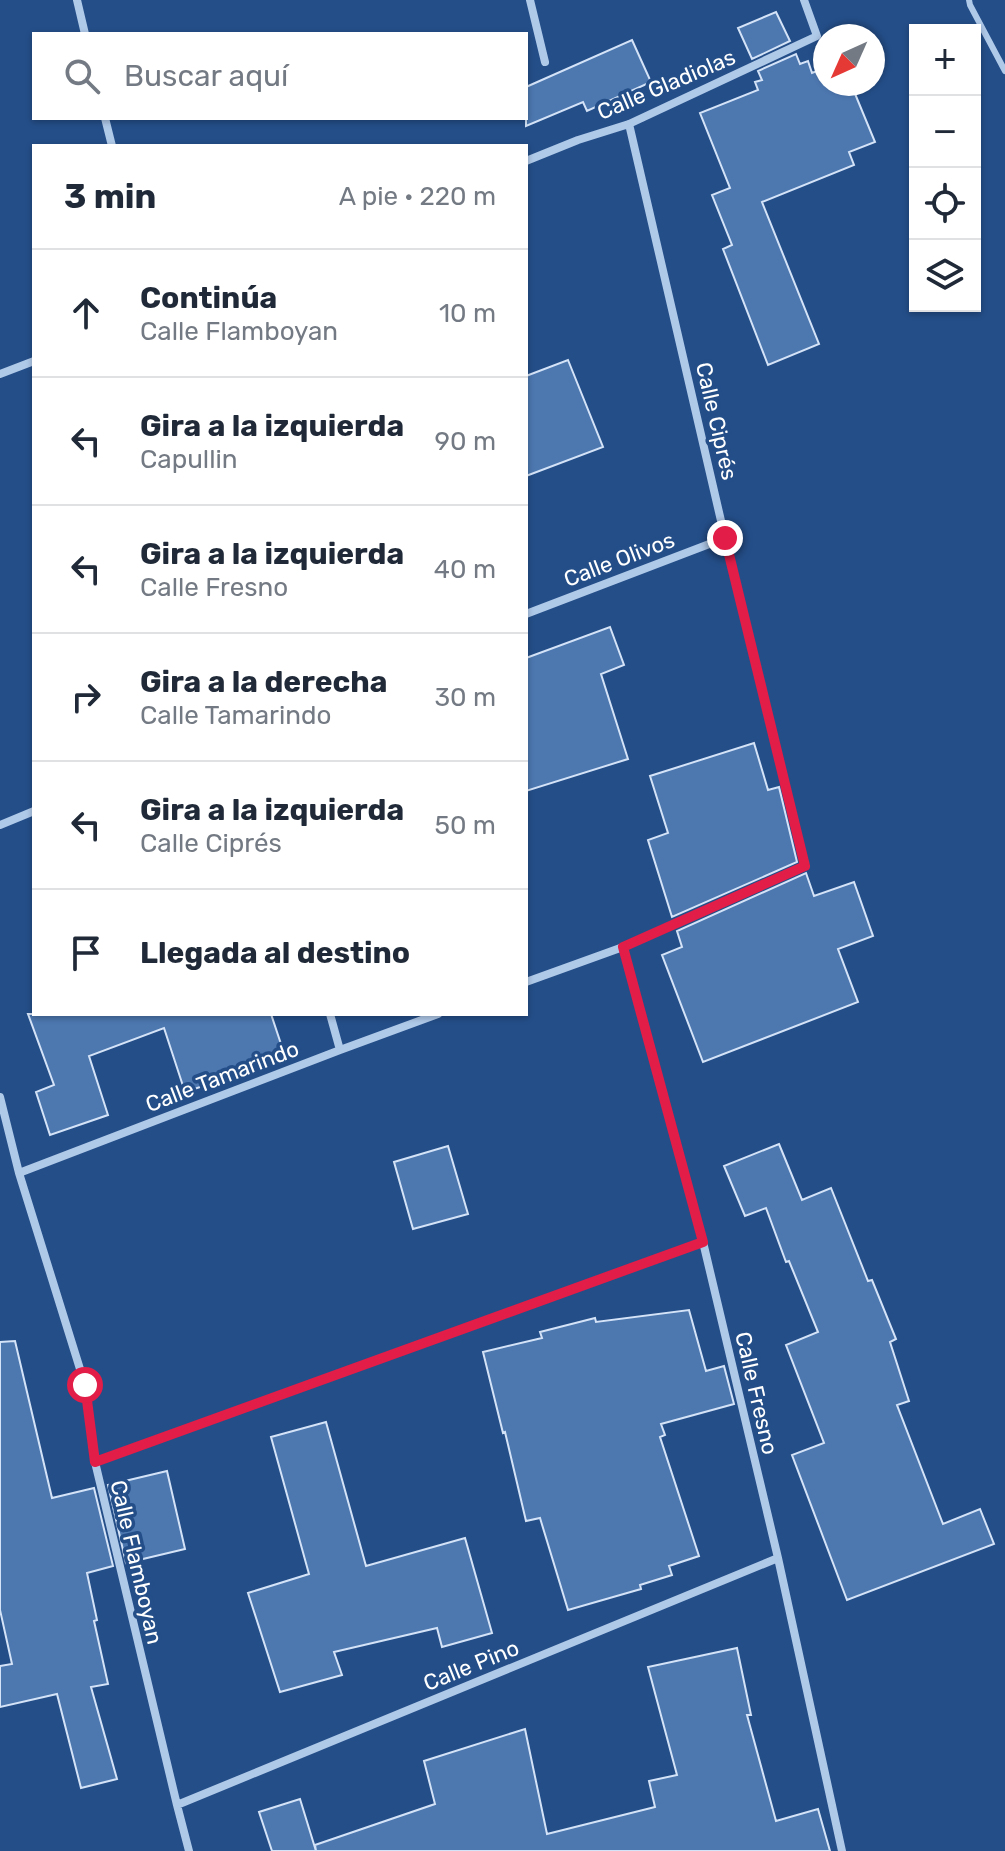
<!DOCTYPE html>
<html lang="es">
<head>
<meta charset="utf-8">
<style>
	body { margin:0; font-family:Rubik,sans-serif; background:#f6f6f7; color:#1f2937 }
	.controls { position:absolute; right:24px; top:24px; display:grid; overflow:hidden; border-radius:0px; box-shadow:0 2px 6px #0004 }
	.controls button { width:72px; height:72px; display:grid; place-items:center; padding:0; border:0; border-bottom:2px solid #e0e1e3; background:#fff; color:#1f2937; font:40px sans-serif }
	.compass { position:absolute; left:813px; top:24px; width:72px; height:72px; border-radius:50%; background:#fff; box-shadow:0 2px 6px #0004; rotate:225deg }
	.stop { position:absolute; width:24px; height:24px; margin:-18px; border:6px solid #e11d48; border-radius:50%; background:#fff }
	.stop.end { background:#e11d48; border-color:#fff; box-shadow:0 2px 8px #0008 }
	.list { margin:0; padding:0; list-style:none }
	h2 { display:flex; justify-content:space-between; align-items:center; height:104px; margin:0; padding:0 32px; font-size:34px }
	h2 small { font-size:26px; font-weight:400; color:#747a83 }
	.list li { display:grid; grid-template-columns:52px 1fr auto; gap:24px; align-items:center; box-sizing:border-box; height:128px; padding:0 32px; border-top:2px solid #e0e1e3 }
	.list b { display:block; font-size:30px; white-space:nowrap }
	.list p { margin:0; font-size:26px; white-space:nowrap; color:#747a83 }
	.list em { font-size:26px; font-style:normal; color:#747a83 }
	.icon { flex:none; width:44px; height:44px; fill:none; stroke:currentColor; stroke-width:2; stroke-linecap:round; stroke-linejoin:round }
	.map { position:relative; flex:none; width:1005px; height:1851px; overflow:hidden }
	.search { position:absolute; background:#fff; box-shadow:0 2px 6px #0004; left:32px; top:32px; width:496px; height:88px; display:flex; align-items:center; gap:20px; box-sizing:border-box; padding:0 28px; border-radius:0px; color:#747a83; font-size:30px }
	.panel { position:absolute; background:#fff; box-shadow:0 2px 6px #0004; left:32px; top:144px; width:496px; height:872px; border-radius:0px }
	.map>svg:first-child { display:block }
</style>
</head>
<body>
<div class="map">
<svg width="1005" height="1851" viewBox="0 0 1005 1851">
	<rect width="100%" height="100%" fill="#244e88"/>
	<!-- building -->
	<path fill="#4c77af" stroke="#d4e3f7" stroke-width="2" d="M 776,12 L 790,41 L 752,59 L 738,28 Z
		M 632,40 L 651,82 L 587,111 L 583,102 L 526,126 L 526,87 Z
		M 796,54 L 800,64 L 808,61 L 812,73 L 825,68 L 825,84 L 851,84 L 875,142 L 849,152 L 854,165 L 762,202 L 819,344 L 768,365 L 723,249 L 732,245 L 712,195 L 730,188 L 700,113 L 758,90 L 755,82 L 762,80 L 758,71 Z
		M 568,360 L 603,447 L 526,476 L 526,376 Z
		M 610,627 L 624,665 L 601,674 L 628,759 L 526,791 L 526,658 Z
		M 754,743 L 768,790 L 779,787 L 797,862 L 672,917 L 648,840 L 668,833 L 650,776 Z
		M 806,873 L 814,896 L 854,882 L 873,936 L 838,949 L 858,1002 L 703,1062 L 662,955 L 682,947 L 677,931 Z
		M 28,1014 L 271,1014 L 286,1059 L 185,1092 L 164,1028 L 89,1056 L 108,1115 L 50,1135 L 36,1092 L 54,1085 Z
		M 779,1144 L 802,1200 L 831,1188 L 868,1281 L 872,1280 L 896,1339 L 890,1342 L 909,1401 L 897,1405 L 943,1524 L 980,1509 L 994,1544 L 847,1600 L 792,1455 L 824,1443 L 786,1345 L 818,1332 L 789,1261 L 786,1262 L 766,1208 L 745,1216 L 724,1166 Z
		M 448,1146 L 468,1214 L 413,1229 L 394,1162 Z
		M 689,1310 L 706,1371 L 724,1366 L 734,1404 L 661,1424 L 665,1435 L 660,1437 L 699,1556 L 669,1566 L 672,1575 L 640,1585 L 641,1589 L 568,1610 L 540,1518 L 526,1521 L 505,1432 L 503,1433 L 483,1352 L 542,1338 L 540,1332 L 595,1318 L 596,1322 Z
		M 15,1341 L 52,1498 L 94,1488 L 113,1566 L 87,1573 L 97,1620 L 94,1621 L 108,1684 L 91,1687 L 117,1779 L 81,1788 L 57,1694 L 0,1707 L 0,1666 L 12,1664 L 0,1610 L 0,1342 Z
		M 326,1422 L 366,1566 L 465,1538 L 492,1633 L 442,1647 L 437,1628 L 334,1652 L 342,1675 L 280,1692 L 248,1593 L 309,1574 L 271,1437 Z
		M 167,1471 L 185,1549 L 126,1563 L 108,1485 Z
		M 737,1648 L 751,1715 L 747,1715 L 776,1821 L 818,1809 L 830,1851 L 316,1851 L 315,1845 L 435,1804 L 424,1761 L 525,1729 L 547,1834 L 655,1807 L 649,1781 L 677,1775 L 648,1667 Z
		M 300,1799 L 316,1851 L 272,1851 L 259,1812 Z"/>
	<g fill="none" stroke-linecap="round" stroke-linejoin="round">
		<!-- lane -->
		<path stroke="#afc9e9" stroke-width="6" d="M 969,0 L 970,5 L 1005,71"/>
		<!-- street -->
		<path stroke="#afc9e9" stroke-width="8" d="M 77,0 L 85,34
			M 530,0 L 545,62
			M 105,118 L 112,146
			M 526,161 L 578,140 L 629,124 L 817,36 L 804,0
			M 0,374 L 34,361
			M 526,614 L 725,538
			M 0,825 L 34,811
			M 623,947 L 703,1242 L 778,1558 L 842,1851
			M 526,982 L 623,947 L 805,866 L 725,538 L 629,124
			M 330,1014 L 340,1050
			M 0,1097 L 19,1173 L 85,1385 L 95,1462 L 177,1805 L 189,1851
			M 19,1173 L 340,1050 L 438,1014
			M 95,1462 L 703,1242
			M 177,1805 L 778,1558"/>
	</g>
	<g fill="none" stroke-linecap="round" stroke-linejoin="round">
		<!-- route -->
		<path stroke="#e11d48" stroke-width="10" d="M 85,1385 L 95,1462 L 703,1242 L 623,947 L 805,866 L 725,538"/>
	</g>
	<g text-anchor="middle" stroke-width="7" stroke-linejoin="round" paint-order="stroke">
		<!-- street labels -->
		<g font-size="22" fill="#fff" stroke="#244e88">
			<text transform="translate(666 84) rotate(-23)" y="8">Calle Gladiolas</text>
			<text transform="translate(717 421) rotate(77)" y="8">Calle Ciprés</text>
			<text transform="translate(619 559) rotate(-21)" y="8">Calle Olivos</text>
			<text transform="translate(222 1076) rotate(-21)" y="8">Calle Tamarindo</text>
			<text transform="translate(757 1393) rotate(77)" y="8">Calle Fresno</text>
			<text transform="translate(137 1562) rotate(77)" y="8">Calle Flamboyan</text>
			<text transform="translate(471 1665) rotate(-22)" y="8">Calle Pino</text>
		</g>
	</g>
</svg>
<div class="controls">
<button>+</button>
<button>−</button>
<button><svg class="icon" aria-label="locate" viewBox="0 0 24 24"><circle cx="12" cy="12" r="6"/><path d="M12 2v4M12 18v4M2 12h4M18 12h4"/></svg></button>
<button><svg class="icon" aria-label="layers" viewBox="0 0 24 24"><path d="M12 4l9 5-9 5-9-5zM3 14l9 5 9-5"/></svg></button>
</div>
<svg class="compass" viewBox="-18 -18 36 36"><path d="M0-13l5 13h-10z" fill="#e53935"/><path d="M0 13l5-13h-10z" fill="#747a83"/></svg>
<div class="stop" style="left:85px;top:1385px"></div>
<div class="stop end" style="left:725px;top:538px"></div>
<div class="search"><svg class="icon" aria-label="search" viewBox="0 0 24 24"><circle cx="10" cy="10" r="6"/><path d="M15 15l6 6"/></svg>Buscar aquí</div>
<section class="panel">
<h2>3 min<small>A pie · 220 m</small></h2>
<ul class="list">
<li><svg class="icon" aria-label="ahead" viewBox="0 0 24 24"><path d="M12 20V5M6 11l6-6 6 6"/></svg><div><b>Continúa</b><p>Calle Flamboyan</p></div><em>10 m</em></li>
<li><svg class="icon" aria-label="left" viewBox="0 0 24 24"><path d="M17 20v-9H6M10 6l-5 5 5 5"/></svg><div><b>Gira a la izquierda</b><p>Capullin</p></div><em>90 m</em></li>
<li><svg class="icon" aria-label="left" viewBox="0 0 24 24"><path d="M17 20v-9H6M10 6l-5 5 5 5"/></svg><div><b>Gira a la izquierda</b><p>Calle Fresno</p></div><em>40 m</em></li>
<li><svg class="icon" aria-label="right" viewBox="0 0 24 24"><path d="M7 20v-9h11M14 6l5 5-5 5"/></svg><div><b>Gira a la derecha</b><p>Calle Tamarindo</p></div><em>30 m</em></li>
<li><svg class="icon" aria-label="left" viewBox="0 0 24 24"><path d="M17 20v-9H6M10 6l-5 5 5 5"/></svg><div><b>Gira a la izquierda</b><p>Calle Ciprés</p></div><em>50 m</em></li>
<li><svg class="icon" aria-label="arrive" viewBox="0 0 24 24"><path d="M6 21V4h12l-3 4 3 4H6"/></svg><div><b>Llegada al destino</b></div></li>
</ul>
</section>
</div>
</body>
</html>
